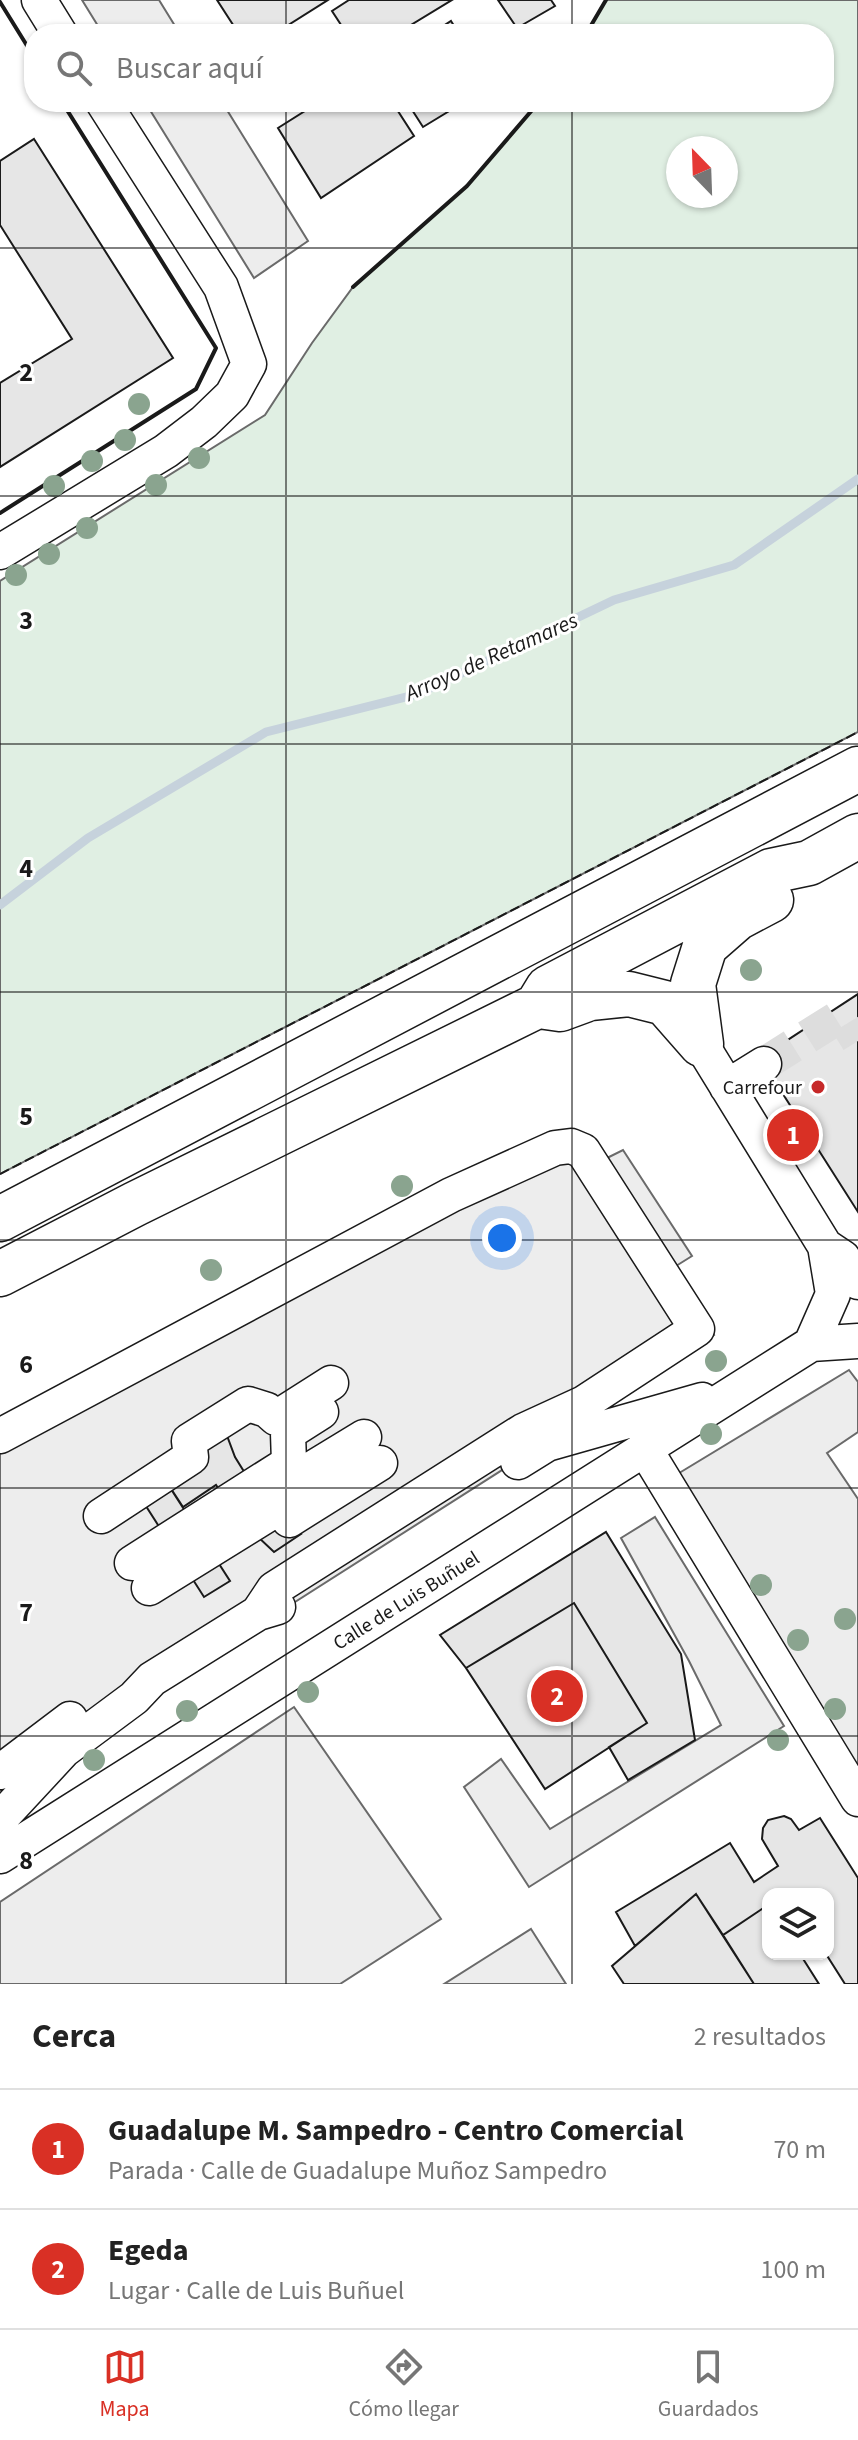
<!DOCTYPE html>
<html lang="es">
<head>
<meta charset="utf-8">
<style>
	body { margin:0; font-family:"Source Sans 3",sans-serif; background:#f6f6f6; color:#222 }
	.controls { position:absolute; right:24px; bottom:24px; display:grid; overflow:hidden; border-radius:16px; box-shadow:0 2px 6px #0004 }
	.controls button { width:72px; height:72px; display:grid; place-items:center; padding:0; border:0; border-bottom:2px solid #e0e0e0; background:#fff; color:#222; font:40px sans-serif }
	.compass { position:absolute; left:666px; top:136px; width:72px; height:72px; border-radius:50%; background:#fff; box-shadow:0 2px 6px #0004; rotate:337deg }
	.you { position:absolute; left:502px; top:1238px; width:28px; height:28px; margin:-20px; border:6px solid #fff; border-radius:50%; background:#1a73e8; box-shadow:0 0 0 12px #1a73e833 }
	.badge { display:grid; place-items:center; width:52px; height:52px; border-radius:50%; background:#d93025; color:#fff; font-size:26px; font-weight:700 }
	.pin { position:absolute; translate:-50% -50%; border:4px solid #fff; box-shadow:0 2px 8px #0006 }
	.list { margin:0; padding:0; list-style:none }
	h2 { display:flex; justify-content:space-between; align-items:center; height:104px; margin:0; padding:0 32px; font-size:34px }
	h2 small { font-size:26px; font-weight:400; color:#767676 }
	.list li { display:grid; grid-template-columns:52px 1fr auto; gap:24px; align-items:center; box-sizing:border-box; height:120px; padding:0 32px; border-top:2px solid #e0e0e0 }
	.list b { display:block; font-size:30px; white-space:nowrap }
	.list p { margin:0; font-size:26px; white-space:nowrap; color:#767676 }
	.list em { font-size:26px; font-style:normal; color:#767676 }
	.icon { flex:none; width:44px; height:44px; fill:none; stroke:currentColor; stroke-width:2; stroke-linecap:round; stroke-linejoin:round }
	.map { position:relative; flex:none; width:858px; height:1984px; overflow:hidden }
	.search { position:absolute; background:#fff; box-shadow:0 2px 6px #0004; left:24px; right:24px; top:24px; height:88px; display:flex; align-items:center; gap:20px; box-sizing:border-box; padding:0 28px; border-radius:32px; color:#767676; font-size:30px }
	.sheet { height:344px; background:#fff }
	nav { display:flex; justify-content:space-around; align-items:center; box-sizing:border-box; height:112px; border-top:2px solid #e0e0e0; background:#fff; font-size:22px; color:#767676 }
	nav a { display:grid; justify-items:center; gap:4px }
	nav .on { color:#d93025 }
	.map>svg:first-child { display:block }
</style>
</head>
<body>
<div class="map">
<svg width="858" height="1984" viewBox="0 0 858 1984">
	<rect width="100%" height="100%" fill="#fff"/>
	<!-- green -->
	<path fill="#e0efe3" stroke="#6a6a6a" stroke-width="2" fill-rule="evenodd" d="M 606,0 L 858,0 L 858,732 L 0,1174 L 0,581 L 265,415 L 312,343 L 353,287 L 467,186 L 539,102 L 824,102 L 824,34 L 586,34 ZM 678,148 L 726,148 L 726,196 L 678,196 Z"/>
	<!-- parking -->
	<path fill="#ededed" stroke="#6a6a6a" stroke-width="2" d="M 82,0 L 159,0 L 180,34 L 103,34 Z
		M 145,102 L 222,102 L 308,241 L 254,278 Z
		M 590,1140 L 714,1335 L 0,1790 L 0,1426 Z
		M 623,1150 L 692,1256 L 676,1266 L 607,1158 Z
		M 849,1370 L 858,1382 L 858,1432 L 827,1453 L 858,1499 L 858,1799 L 666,1481 Z
		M 655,1517 L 784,1726 L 529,1887 L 464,1787 L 501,1759 L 550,1829 L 721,1725 L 689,1661 L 621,1538 Z
		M 294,1707 L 441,1919 L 340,1984 L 0,1984 L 0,1902 Z
		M 531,1929 L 566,1984 L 444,1984 L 504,1946 Z"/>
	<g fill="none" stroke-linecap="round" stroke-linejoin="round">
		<!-- stream -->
		<path stroke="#c6d2dc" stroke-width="9" d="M 0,905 L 88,838 L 266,732 L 418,694 L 614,600 L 734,565 L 858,479"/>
	</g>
	<!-- building -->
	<path fill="#e6e6e6" stroke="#1a1a1a" stroke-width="2" d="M 217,0 L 328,0 L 274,34 L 239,34 Z
		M 349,0 L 452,0 L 396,34 L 347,34 L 332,11 Z
		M 498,0 L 551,0 L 555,6 L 517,28 Z
		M 451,21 L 459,34 L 431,34 Z
		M 302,102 L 405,102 L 396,108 L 414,136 L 321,198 L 278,128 L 308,109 Z
		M 407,102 L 464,102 L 423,127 Z
		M 34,139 L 173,358 L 0,467 L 0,383 L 72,339 L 0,225 L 0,161 Z
		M 858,994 L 858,1212 L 760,1058 Z
		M 217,1409 L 235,1457 L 256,1491 L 268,1508 L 301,1534 L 274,1552 L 238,1518 L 216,1485 L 183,1507 L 164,1478 Z
		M 169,1486 L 230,1581 L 204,1597 L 144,1503 Z
		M 606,1532 L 681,1654 L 695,1740 L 628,1780 L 609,1747 L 647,1723 L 574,1603 L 466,1668 L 440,1635 Z
		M 574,1603 L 647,1723 L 545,1789 L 466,1668 Z
		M 784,1816 L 791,1819 L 799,1830 L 820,1818 L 858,1878 L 858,1984 L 845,1984 L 826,1954 L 828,1954 L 828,1894 L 787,1894 L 785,1891 L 782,1894 L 768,1894 L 768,1905 L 723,1935 L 696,1894 L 635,1946 L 616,1912 L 730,1843 L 754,1882 L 778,1866 L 762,1839 L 763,1828 L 768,1820 Z
		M 696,1894 L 754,1984 L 624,1984 L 612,1966 Z
		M 768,1905 L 768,1954 L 800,1954 L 819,1984 L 754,1984 L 723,1935 Z"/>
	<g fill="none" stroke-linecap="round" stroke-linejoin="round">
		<!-- minor-tunnel -->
		<path stroke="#ddd" stroke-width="34" stroke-dasharray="34 17" stroke-linecap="butt" d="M 764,1064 L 842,1015 L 858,1041"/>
		<defs>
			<path id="minor" d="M 39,0 L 60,34
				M 0,552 L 166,451 L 204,422 L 232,395 L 249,364 L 221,287 L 103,102
				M 701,1044 L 825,1246 L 843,1258 L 858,1282
				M 727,1087 L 764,1064
				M 811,1344 L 833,1294 L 825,1246
				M 0,1436 L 451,1195 L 555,1148 L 571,1146 L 583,1151 L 697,1329 L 584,1403 L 523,1431 L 274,1589 L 258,1613
				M 645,1449 L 858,1799
				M 518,1462 L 547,1444 L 702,1400
				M 272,1493 L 364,1437
				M 101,1516 L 191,1457 L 189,1441 L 248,1404 L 267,1410 L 276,1418 L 331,1383
				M 289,1520 L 380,1463
				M 132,1563 L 289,1463 L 288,1433 L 321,1412
				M 149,1588 L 304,1492
				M 0,1772 L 70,1719
				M 0,1819 L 64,1750 L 134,1698 L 152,1679 L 258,1613 L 278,1607
				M 0,1856 L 811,1344 L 858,1341"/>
			<path id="highway" d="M 539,1006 L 560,1009 L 590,998 L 629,994 L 665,1003 L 701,1044
				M 701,1044 L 693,984 L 705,946 L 737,918 L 771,900
				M 0,1219 L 858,769
				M 0,1274 L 135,1204 L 537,1006 L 548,988 L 771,871 L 809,863 L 858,836"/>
		</defs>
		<!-- minor casing -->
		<use href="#minor" stroke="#1a1a1a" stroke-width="37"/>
		<!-- highway casing -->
		<use href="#highway" stroke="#1a1a1a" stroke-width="47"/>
		<!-- minor -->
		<use href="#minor" stroke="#fff" stroke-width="34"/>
		<!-- highway -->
		<use href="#highway" stroke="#fff" stroke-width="44"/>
		<!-- fence -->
		<path stroke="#1a1a1a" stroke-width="2" stroke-dasharray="10 4" stroke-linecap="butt" d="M 0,1174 L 858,732"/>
		<!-- wall -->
		<path stroke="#1a1a1a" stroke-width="4" d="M 0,2 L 34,57
			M 586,34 L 606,0
			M 353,287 L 467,186 L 539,102
			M 0,513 L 196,389 L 216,348 L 62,102"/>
	</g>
	<!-- trees -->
	<g fill="#8aa48f">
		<circle cx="139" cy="404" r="11"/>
		<circle cx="125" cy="440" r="11"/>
		<circle cx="199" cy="458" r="11"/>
		<circle cx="92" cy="461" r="11"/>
		<circle cx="156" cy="485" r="11"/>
		<circle cx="54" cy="486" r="11"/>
		<circle cx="87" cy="528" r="11"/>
		<circle cx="49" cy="554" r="11"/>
		<circle cx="16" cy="575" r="11"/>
		<circle cx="751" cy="970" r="11"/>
		<circle cx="402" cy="1186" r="11"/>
		<circle cx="211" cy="1270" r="11"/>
		<circle cx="716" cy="1361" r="11"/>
		<circle cx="711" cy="1434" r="11"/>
		<circle cx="761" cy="1585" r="11"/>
		<circle cx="845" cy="1619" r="11"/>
		<circle cx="798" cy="1640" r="11"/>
		<circle cx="308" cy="1692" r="11"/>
		<circle cx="835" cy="1709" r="11"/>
		<circle cx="187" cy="1711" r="11"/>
		<circle cx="778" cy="1740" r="11"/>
		<circle cx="94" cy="1760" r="11"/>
	</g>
	<!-- grid -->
	<path fill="none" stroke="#1a1a1a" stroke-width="2" stroke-opacity="0.55" d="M 286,0 L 286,34M 572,0 L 572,34M 286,102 L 286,1984M 572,102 L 572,1984M 0,248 L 858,248M 0,496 L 858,496M 0,744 L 858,744M 0,992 L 858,992M 0,1240 L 858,1240M 0,1488 L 858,1488M 0,1736 L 858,1736"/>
	<!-- markers -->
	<circle fill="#c62828" stroke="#fff" stroke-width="3" cx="818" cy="1087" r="8"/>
	<g text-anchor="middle" stroke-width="6" stroke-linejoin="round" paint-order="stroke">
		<!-- poi labels -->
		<g font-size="20" fill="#1a1a1a" stroke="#fff" text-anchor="end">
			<text x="802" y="1094">Carrefour</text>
		</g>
		<!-- street labels -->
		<g font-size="20" fill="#1a1a1a" stroke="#fff">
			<text transform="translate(406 1600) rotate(-32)" y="7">Calle de Luis Buñuel</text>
		</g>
		<!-- water labels -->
		<g font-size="22" font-style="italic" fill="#1a1a1a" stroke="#fff">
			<text transform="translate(491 656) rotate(-24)" y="8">Arroyo de Retamares</text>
		</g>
	</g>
	<g font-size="26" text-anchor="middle" font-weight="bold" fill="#1a1a1a" stroke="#fff" stroke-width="6" stroke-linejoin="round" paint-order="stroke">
		<text x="26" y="381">2</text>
		<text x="26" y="629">3</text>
		<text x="26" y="877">4</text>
		<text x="26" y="1125">5</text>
		<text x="26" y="1373">6</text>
		<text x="26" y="1621">7</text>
		<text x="26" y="1869">8</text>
	</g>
</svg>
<div class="controls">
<button><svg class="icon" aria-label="layers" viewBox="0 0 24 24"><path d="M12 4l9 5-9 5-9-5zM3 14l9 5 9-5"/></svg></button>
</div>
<svg class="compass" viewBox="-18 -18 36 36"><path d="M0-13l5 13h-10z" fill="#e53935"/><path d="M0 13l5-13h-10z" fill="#767676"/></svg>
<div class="you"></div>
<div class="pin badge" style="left:793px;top:1135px">1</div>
<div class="pin badge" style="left:557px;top:1696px">2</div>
<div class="search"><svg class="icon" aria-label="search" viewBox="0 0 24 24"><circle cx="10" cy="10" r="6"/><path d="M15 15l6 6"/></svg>Buscar aquí</div>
</div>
<section class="sheet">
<h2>Cerca<small>2 resultados</small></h2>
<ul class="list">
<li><span class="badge">1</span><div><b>Guadalupe M. Sampedro - Centro Comercial</b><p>Parada · Calle de Guadalupe Muñoz Sampedro</p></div><em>70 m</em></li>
<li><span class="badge">2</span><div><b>Egeda</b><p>Lugar · Calle de Luis Buñuel</p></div><em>100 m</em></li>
</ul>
</section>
<nav>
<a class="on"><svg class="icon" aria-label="map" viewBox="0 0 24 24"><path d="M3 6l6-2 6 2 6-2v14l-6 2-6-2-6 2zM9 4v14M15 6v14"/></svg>Mapa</a>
<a><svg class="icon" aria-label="directions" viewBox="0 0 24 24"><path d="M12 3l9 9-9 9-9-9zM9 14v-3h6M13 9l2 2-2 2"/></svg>Cómo llegar</a>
<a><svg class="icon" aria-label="saved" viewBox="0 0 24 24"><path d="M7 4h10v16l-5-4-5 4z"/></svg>Guardados</a>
</nav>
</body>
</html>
